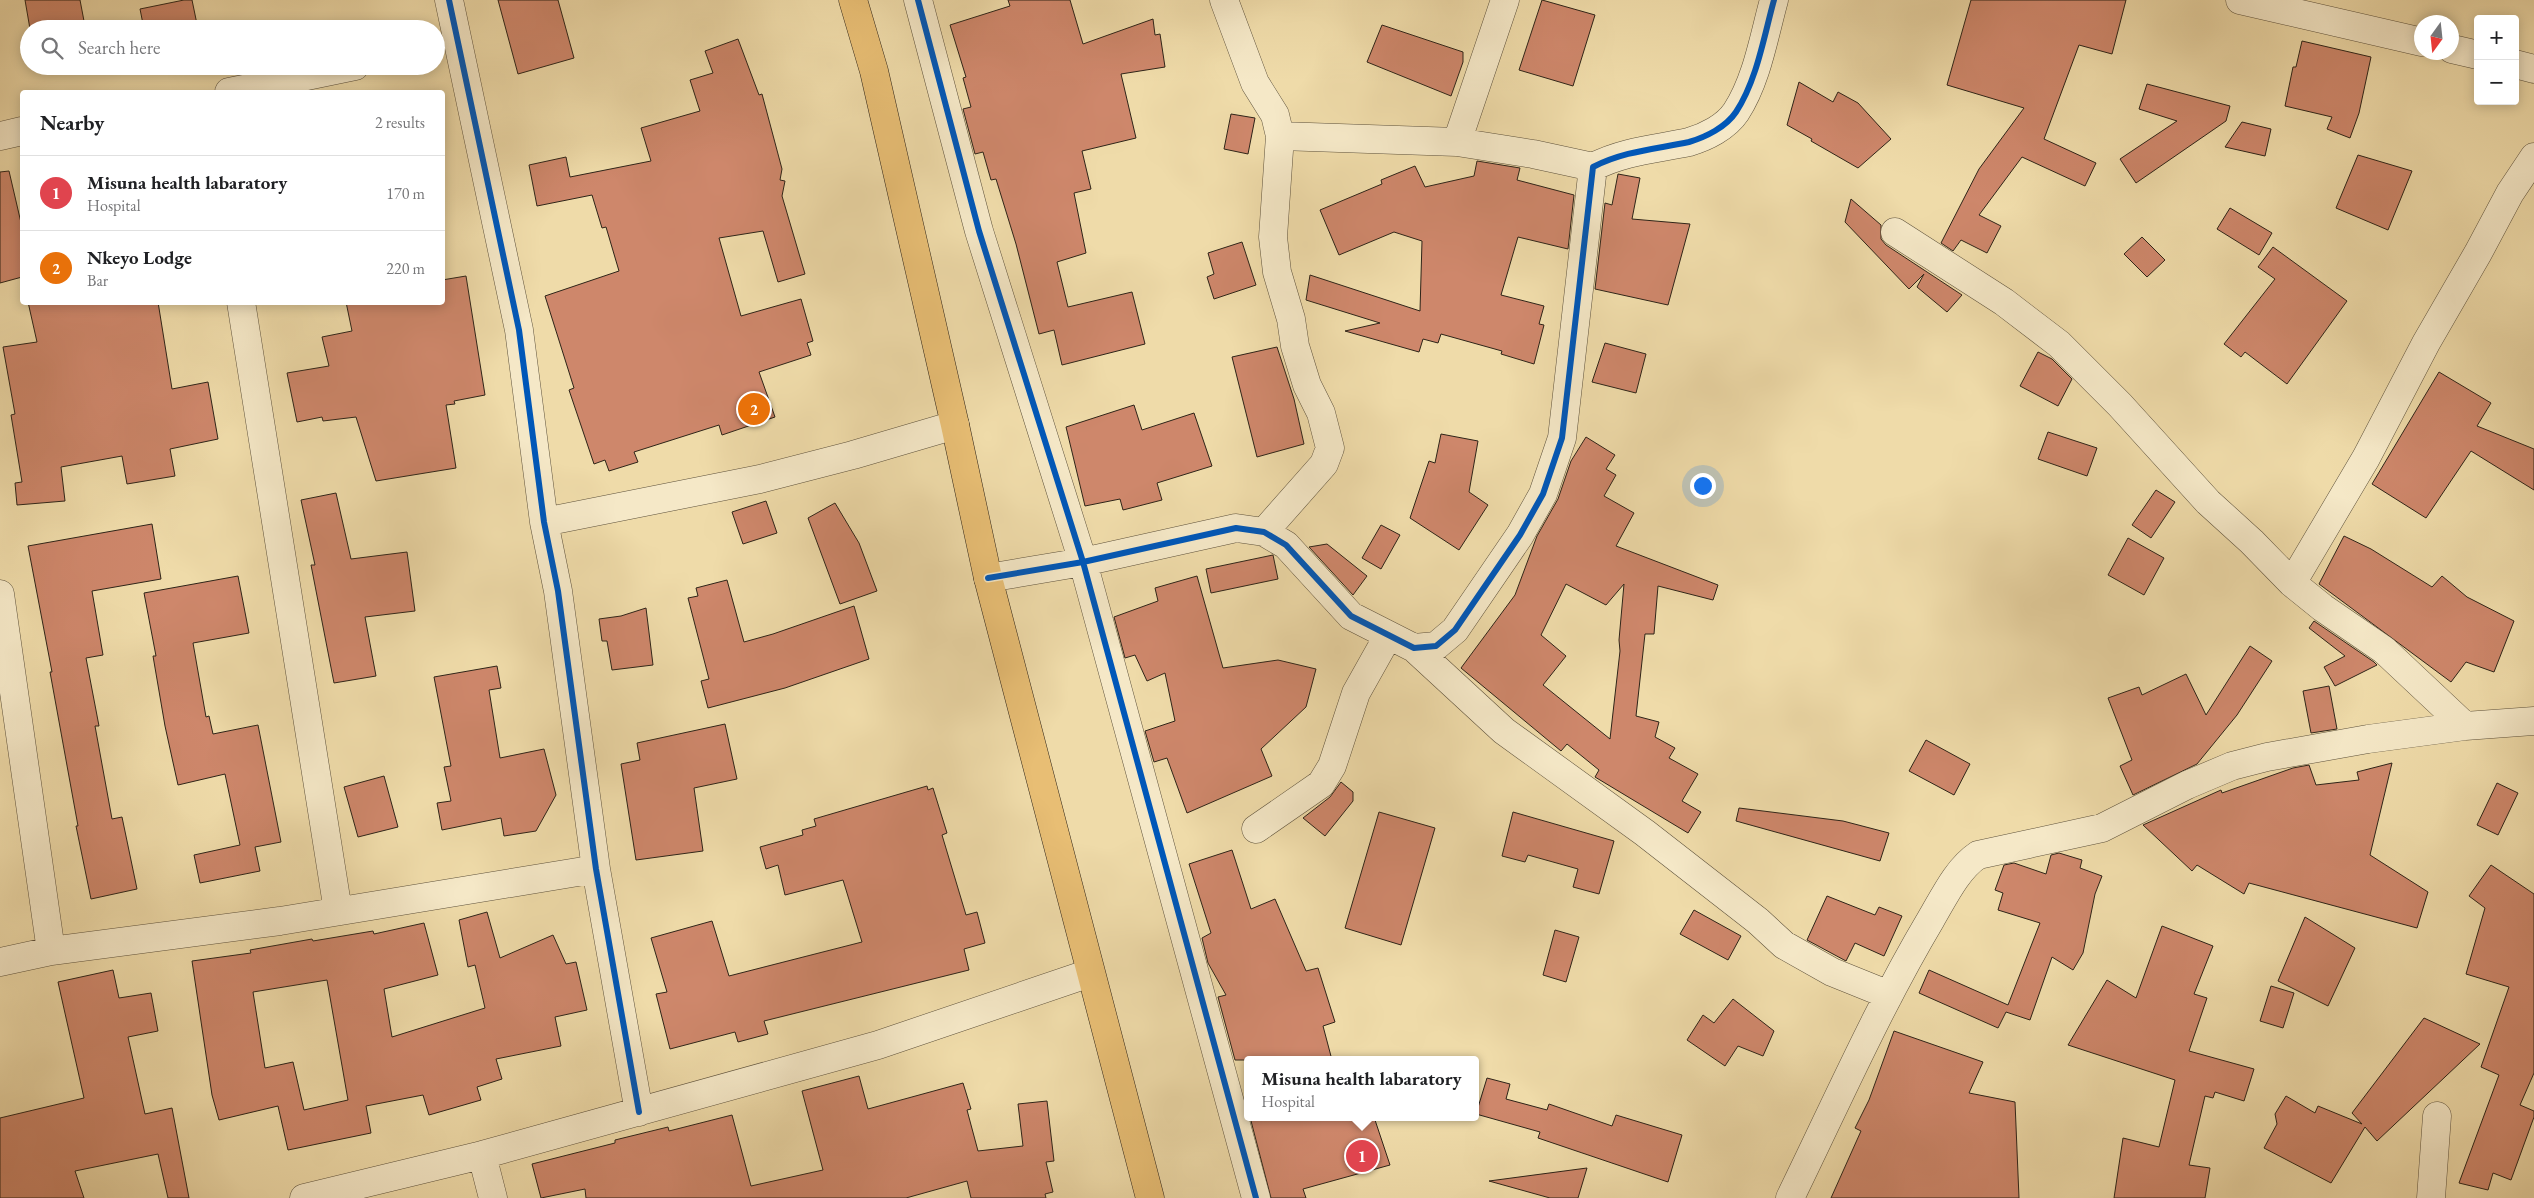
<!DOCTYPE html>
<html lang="en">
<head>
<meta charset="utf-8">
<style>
	body { margin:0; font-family:"EB Garamond",serif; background:#f2f2f2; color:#202124 }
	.controls { position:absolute; right:15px; top:15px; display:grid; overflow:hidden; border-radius:5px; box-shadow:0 2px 12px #0003 }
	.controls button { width:45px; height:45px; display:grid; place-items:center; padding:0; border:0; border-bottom:1px solid #e0e0e0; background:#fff; color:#202124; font:25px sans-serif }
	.compass { position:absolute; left:2414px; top:15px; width:45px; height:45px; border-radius:50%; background:#fff; box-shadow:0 2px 12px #0003; rotate:195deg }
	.you { position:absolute; left:1702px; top:485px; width:18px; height:18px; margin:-12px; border:4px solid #fff; border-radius:50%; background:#1a73e8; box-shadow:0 0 0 8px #1a73e833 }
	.badge { display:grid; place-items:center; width:32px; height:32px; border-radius:50%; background:#8f2418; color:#fff; font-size:16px; font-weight:700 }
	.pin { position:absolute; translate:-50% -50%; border:2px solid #fff; box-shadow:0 1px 5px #0006 }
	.popup { position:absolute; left:1244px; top:1056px; width:235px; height:65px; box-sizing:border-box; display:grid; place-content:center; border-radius:5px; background:#fff; filter:drop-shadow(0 1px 4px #0005); font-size:16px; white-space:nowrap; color:#757577 }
	.popup b { font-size:19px; color:#202124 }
	.popup::after { content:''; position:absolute; left:50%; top:100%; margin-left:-10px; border:10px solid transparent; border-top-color:#fff }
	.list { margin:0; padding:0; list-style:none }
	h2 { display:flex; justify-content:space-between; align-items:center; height:65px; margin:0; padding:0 20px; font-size:21px }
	h2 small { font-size:16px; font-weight:400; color:#757577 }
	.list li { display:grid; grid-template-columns:32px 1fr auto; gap:15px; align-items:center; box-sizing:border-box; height:75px; padding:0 20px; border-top:1px solid #e0e0e0 }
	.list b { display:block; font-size:19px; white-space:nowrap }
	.list p { margin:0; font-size:16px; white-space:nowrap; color:#757577 }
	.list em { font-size:16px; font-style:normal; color:#757577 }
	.icon { flex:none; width:28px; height:28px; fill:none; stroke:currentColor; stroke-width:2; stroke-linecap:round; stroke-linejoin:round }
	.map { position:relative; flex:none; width:2534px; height:1198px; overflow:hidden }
	.search { position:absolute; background:#fff; box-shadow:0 2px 12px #0003; left:20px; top:20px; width:425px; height:55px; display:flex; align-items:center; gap:12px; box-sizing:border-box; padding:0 18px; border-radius:28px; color:#757577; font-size:19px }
	.panel { position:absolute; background:#fff; box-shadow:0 2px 12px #0003; left:20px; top:90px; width:425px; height:215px; border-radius:5px }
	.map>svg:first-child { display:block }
</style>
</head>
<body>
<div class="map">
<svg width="2534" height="1198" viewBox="0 0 2534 1198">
	<rect width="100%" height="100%" fill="#efdba9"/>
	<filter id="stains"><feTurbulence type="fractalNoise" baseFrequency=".004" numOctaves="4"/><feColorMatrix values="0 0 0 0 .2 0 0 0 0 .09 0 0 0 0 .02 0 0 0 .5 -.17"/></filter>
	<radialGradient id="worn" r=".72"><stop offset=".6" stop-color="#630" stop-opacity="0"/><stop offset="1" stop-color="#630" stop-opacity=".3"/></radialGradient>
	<!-- building -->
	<path fill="#ce876b" stroke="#2e2418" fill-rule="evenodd" d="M 25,0 L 80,0 L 84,21 L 30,29 Z
		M 184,0 L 192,0 L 198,29 L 144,29 L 140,9 Z
		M 498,0 L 558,0 L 574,58 L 518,74 Z
		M 1008,0 L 1070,0 L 1083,44 L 1153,19 L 1155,35 L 1160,34 L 1165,67 L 1121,74 L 1136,138 L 1082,151 L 1091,189 L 1074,193 L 1086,253 L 1057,262 L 1068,307 L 1132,292 L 1145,344 L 1062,365 L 1054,330 L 1039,334 L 1016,244 L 996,179 L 991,180 L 983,152 L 975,154 L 963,109 L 971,107 L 963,78 L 966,77 L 950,25 L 1010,6 Z
		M 1542,0 L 1595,15 L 1573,86 L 1519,70 Z
		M 1971,0 L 2126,0 L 2112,54 L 2079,45 L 2044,139 L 2096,163 L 2085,186 L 2022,157 L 1979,215 L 2001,226 L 1987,253 L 1961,240 L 1953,251 L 1941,243 L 1979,169 L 2024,108 L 1947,85 Z
		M 1382,25 L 1463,52 L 1463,62 L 1451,96 L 1367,62 Z
		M 738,39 L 759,95 L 762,94 L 782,169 L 780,180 L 785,181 L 782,196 L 805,274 L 778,282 L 763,231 L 719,238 L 741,316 L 801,299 L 813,341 L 807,343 L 811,355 L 759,372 L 775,417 L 722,435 L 719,425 L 634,452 L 638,462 L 609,471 L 605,460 L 594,464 L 569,390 L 574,388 L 545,296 L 619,271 L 606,227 L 602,228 L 592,195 L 537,206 L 529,165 L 566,157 L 570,177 L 651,161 L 641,128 L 700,111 L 690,80 L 713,73 L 705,51 Z
		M 2302,41 L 2371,57 L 2359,113 L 2350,138 L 2327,129 L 2332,117 L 2285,106 L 2293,67 L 2296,67 Z
		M 1799,82 L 1833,102 L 1838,92 L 1858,103 L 1891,139 L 1858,168 L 1811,141 L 1812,139 L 1787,125 Z
		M 2147,84 L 2230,106 L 2226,121 L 2136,183 L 2120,159 L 2177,121 L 2139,109 Z
		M 1231,114 L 1255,118 L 1248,154 L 1224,149 Z
		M 2242,122 L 2271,129 L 2265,156 L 2225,147 Z
		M 2358,155 L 2412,171 L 2388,230 L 2336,208 Z
		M 1477,161 L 1520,168 L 1517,180 L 1574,195 L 1568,249 L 1518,237 L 1501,295 L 1544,306 L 1539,324 L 1544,325 L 1534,364 L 1501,354 L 1502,351 L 1441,334 L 1438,343 L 1423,339 L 1419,352 L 1345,331 L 1380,323 L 1306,300 L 1310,275 L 1420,311 L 1422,241 L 1394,232 L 1339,255 L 1320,210 L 1382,184 L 1381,180 L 1415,166 L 1425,187 L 1474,176 Z
		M 9,171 L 22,227 L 22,277 L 0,283 L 0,172 Z
		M 1618,174 L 1640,178 L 1632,219 L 1690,224 L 1668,305 L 1595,289 L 1605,203 L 1612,205 Z
		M 1851,199 L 1881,225 L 1881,239 L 1886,245 L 1962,295 L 1947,312 L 1917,287 L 1924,274 L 1909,289 L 1845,222 Z
		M 2230,208 L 2272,233 L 2259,255 L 2217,229 Z
		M 2142,237 L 2165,260 L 2147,277 L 2124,254 Z
		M 1242,242 L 1256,285 L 1214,299 L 1207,277 L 1214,274 L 1208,253 Z
		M 2273,247 L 2347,301 L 2287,384 L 2245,352 L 2241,357 L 2224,344 L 2275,279 L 2258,267 Z
		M 466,276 L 485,395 L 454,401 L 455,404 L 446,405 L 456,468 L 376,481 L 356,417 L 323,421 L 322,417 L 297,422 L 287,373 L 329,366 L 322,337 L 352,331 L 346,302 L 442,302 L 442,280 Z
		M 28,302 L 158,302 L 172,389 L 208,382 L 218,439 L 170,449 L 175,476 L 127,484 L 122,456 L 61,467 L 65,501 L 17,505 L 15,483 L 22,482 L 11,415 L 15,414 L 3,347 L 37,342 Z
		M 1605,343 L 1646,354 L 1636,393 L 1592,382 Z
		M 1277,347 L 1294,399 L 1304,444 L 1257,457 L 1232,357 Z
		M 2038,352 L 2052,359 L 2072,379 L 2058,406 L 2020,386 Z
		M 2439,372 L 2491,403 L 2477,426 L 2534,449 L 2534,490 L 2471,451 L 2426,518 L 2372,484 Z
		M 1134,405 L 1142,430 L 1194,413 L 1212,466 L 1157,483 L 1162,500 L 1123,510 L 1120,499 L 1085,506 L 1066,427 Z
		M 2048,432 L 2097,448 L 2087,476 L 2038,459 Z
		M 1441,434 L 1478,441 L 1469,492 L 1488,505 L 1459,550 L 1410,518 L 1429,461 L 1435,463 Z
		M 1586,437 L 1615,455 L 1606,469 L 1616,475 L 1604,496 L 1634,513 L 1616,546 L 1718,585 L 1713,600 L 1658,586 L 1654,634 L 1645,634 L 1636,716 L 1659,722 L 1655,737 L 1675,748 L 1669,758 L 1698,774 L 1682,801 L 1701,812 L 1688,833 L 1595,777 L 1599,770 L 1567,744 L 1561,751 L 1461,668 L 1515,595 L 1537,536 L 1558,499 L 1571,461 ZM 1566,584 L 1606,605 L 1624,584 L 1619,640 L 1620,651 L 1610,739 L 1543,685 L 1566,656 L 1541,635 Z
		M 2156,490 L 2175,502 L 2151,538 L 2132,525 Z
		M 336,493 L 351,559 L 407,552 L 415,611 L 365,617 L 376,676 L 334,683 L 311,565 L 315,565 L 301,500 Z
		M 766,501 L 777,533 L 743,544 L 732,512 Z
		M 835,503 L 859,543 L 877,591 L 840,604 L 808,518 Z
		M 152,524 L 161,579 L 92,591 L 103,655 L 86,658 L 99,726 L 95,726 L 112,819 L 122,817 L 137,889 L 91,899 L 76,826 L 78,826 L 50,672 L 52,672 L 28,546 Z
		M 1381,525 L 1400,535 L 1381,569 L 1362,558 Z
		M 2344,536 L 2371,549 L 2432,587 L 2442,576 L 2467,597 L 2514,621 L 2494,672 L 2466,662 L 2451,682 L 2319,584 Z
		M 2128,538 L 2164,558 L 2144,595 L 2108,575 Z
		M 1327,544 L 1367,576 L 1353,595 L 1309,547 Z
		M 1273,555 L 1278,579 L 1211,593 L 1206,569 Z
		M 238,576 L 249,633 L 193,643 L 206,717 L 209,716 L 213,734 L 258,725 L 281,842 L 255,847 L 260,871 L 200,883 L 194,855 L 240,845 L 225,774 L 178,785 L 165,726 L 153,656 L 156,656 L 144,593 Z
		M 1197,576 L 1223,668 L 1278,660 L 1316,669 L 1306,707 L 1261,749 L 1272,776 L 1187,813 L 1167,758 L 1154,762 L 1145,731 L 1175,721 L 1165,673 L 1147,681 L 1135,655 L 1125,658 L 1114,617 L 1158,601 L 1155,588 Z
		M 727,580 L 744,642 L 773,634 L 854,606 L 869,659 L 785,688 L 708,708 L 701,681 L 709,679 L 688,598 L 698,596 L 696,588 Z
		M 646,608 L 653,665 L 612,670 L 607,641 L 602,641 L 599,619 L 621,616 Z
		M 2314,621 L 2374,662 L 2377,665 L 2335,686 L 2324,667 L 2345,656 L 2309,628 Z
		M 2250,646 L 2272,661 L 2237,715 L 2197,764 L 2133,795 L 2120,766 L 2132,760 L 2108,698 L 2139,687 L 2142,695 L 2186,674 L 2206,715 Z
		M 497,666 L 501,688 L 489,690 L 500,758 L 544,749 L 556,795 L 536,831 L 504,836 L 501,818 L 442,830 L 437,803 L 451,801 L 444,767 L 451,766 L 434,677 Z
		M 2329,686 L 2337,729 L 2311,733 L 2303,691 Z
		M 725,724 L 737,779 L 694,788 L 703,851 L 636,860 L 621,764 L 640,760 L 637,743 Z
		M 1926,740 L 1970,764 L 1954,795 L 1909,771 Z
		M 2392,763 L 2370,855 L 2428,892 L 2417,928 L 2249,883 L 2244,894 L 2197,865 L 2192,871 L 2143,825 L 2221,790 L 2222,793 L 2293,768 L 2309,765 L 2316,785 L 2359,780 L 2357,772 Z
		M 384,776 L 398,827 L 358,837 L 344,787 Z
		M 1341,782 L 1353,792 L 1353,801 L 1325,836 L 1303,818 L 1330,797 Z
		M 2497,783 L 2518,793 L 2498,835 L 2477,825 Z
		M 927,786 L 928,790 L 933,788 L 947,833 L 942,835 L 966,915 L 977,912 L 985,943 L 964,949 L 969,970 L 764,1021 L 768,1034 L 738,1042 L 735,1032 L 670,1049 L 656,994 L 667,992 L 651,938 L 712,921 L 729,976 L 862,942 L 843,880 L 785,895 L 778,865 L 766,869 L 760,847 L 803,835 L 802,830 L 816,826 L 814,819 Z
		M 1739,808 L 1843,821 L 1889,833 L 1880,861 L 1736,821 Z
		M 1379,812 L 1435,828 L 1401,945 L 1345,928 Z
		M 1513,812 L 1614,841 L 1599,894 L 1573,887 L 1578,869 L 1528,855 L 1525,862 L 1502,856 Z
		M 1232,850 L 1251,909 L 1275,899 L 1306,971 L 1318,968 L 1335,1022 L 1323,1026 L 1332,1060 L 1235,1060 L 1218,997 L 1226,995 L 1208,963 L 1202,938 L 1211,933 L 1189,864 Z
		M 2059,853 L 2082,860 L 2080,868 L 2102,876 L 2095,894 L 2083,953 L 2073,970 L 2052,957 L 2030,1020 L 2006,1012 L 1998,1028 L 1919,993 L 1929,970 L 2008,1005 L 2040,923 L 1998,910 L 2003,893 L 1995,890 L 2004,865 L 2014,863 L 2046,874 L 2051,855 Z
		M 2491,865 L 2534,894 L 2534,1073 L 2520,1105 L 2534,1111 L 2534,1117 L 2511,1180 L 2493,1173 L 2488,1190 L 2459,1183 L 2499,1075 L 2481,1067 L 2509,987 L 2466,974 L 2485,908 L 2469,896 Z
		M 1827,896 L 1875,915 L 1879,907 L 1902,916 L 1884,956 L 1855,943 L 1846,961 L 1807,940 Z
		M 1694,910 L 1741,936 L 1728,960 L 1680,934 Z
		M 487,912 L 500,958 L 553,935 L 566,964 L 576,962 L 587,1010 L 555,1017 L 561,1046 L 496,1059 L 502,1079 L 477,1087 L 481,1100 L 429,1115 L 423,1095 L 366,1106 L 371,1133 L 288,1150 L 278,1106 L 219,1120 L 212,1095 L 192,961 L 251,953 L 250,950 L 312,939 L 313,941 L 373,931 L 374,934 L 424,923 L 438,975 L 384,989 L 392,1037 L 485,1008 L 475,965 L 468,967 L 459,920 ZM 327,980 L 348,1100 L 304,1110 L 293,1062 L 265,1068 L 253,992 Z
		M 2305,917 L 2355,948 L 2328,1006 L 2278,981 Z
		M 2162,926 L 2213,946 L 2194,994 L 2207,998 L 2189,1051 L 2254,1069 L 2244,1101 L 2215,1092 L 2213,1098 L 2205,1096 L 2189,1165 L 2210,1168 L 2205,1198 L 2114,1198 L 2123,1138 L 2159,1147 L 2175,1080 L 2068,1045 L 2107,980 L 2136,998 Z
		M 1555,930 L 1579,937 L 1566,982 L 1543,975 Z
		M 113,970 L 119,998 L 151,993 L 158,1031 L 128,1037 L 145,1114 L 172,1108 L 189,1198 L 168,1198 L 158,1154 L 75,1171 L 84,1198 L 0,1198 L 0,1118 L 84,1098 L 58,982 Z
		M 2271,986 L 2294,993 L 2283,1028 L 2260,1021 Z
		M 1733,999 L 1774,1031 L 1763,1056 L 1738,1046 L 1725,1066 L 1687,1040 L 1703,1015 L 1714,1023 Z
		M 2424,1018 L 2480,1044 L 2377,1141 L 2365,1127 L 2331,1183 L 2264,1148 L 2277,1124 L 2275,1114 L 2286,1096 L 2315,1113 L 2318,1106 L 2362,1124 L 2352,1113 Z
		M 1894,1031 L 1983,1062 L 1969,1093 L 2015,1102 L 2019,1198 L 1831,1198 L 1861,1131 L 1855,1128 L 1869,1100 Z
		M 859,1076 L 868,1109 L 963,1083 L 971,1109 L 967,1110 L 978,1151 L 1023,1146 L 1018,1104 L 1047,1101 L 1054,1161 L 1046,1162 L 1053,1192 L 1045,1194 L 1046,1198 L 971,1198 L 967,1181 L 906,1198 L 586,1198 L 585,1189 L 541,1198 L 532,1164 L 615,1143 L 615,1140 L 668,1127 L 669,1131 L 732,1115 L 751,1186 L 823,1170 L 802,1091 Z
		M 1487,1078 L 1510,1084 L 1506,1099 L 1547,1110 L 1549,1104 L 1612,1126 L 1616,1115 L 1682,1135 L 1668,1182 L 1538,1138 L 1540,1132 L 1476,1114 Z
		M 1250,1117 L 1374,1117 L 1390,1165 L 1303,1189 L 1306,1198 L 1271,1198 Z
		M 1587,1168 L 1578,1198 L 1550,1198 L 1489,1181 Z"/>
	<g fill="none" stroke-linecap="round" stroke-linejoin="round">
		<defs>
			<path id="street" d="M 449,0 L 519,330 L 544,522 L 558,591 L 596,869 L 639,1112
				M 918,0 L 979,231 L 1083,562 L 1256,1198
				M 1224,0 L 1255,83 L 1275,115 L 1280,136 L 1273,237 L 1277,272 L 1291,319 L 1295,346 L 1307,385 L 1321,413 L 1330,448 L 1324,464 L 1264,532
				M 2240,0 L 2422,42
				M 2452,49 L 2478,55
				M 2515,64 L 2534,69
				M 229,92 L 355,66
				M 0,136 L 22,131
				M 1280,136 L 1457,142 L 1533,154 L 1593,167
				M 1457,142 L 1505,0
				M 1895,232 L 2004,302 L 2059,344 L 2120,405 L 2208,502 L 2252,542 L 2292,583 L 2323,608 L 2384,650 L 2465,726
				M 241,302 L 338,911
				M 544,522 L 760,479 L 853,455 L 955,425
				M 988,578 L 1083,562 L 1236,528 L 1264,532 L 1286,545 L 1351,616 L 1414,648 L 1436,646 L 1455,630 L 1520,535 L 1543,494 L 1562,438 L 1593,167 C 1624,151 1656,149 1689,142 C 1706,137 1726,127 1736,112 C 1757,80 1764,36 1774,0
				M 2292,583 L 2366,458 L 2426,343 L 2478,253 L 2510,193 L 2534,157
				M 0,594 L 51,951
				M 1414,648 L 1504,731 L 1645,833 L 1758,921 L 1784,945 L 1832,972 L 1889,995
				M 1256,829 L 1321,784 L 1332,766 L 1356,693 L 1388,636
				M 0,962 L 51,951 L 280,921 L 596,869
				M 482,1155 L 493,1198
				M 304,1198 L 482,1155 L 878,1045 L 1090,973
				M 1790,1198 C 1836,1104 1878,1008 1931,919 C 1944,897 1957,869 1978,855 L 2102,828 L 2187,785 L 2232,766 L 2267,757 L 2368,739 L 2465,726 L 2534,721
				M 2431,1198 L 2437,1116"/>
			<path id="highway" d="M 853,0 L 874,71 L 955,425 L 988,578 L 1150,1198"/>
		</defs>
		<!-- street casing -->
		<use href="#street" stroke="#5e523c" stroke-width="29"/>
		<!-- highway casing -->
		<use href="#highway" stroke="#2e2418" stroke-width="29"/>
		<!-- street -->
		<use href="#street" stroke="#f5e8c7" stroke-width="28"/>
		<!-- highway -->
		<use href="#highway" stroke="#e8be74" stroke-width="28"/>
		<defs>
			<path id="cycleway" d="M 449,0 L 519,330 L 544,522 L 558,591 L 596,869 L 639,1112
				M 918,0 L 979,231 L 1083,562 L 1256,1198
				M 988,578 L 1083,562 L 1236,528 L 1264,532 L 1286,545 L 1351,616 L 1414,648 L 1436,646 L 1455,630 L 1520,535 L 1543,494 L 1562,438 L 1593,167 C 1624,151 1656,149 1689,142 C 1706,137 1726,127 1736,112 C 1757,80 1764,36 1774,0"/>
		</defs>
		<!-- cycleway casing -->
		<use href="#cycleway" stroke="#f5e8c7" stroke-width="9"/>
		<!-- cycleway -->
		<use href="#cycleway" stroke="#0057b8" stroke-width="6"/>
	</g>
	<rect width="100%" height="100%" filter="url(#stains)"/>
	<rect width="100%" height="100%" fill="url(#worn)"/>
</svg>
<div class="controls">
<button>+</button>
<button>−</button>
</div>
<svg class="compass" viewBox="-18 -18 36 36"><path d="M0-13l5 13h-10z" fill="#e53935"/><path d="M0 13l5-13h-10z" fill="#757577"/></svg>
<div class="you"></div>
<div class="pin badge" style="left:1362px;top:1156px;background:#e0444e">1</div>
<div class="popup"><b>Misuna health labaratory</b>Hospital</div>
<div class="pin badge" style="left:754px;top:409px;background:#e8710a">2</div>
<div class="search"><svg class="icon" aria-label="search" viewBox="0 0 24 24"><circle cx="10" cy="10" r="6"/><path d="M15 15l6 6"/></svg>Search here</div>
<section class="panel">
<h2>Nearby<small>2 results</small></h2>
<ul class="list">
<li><span class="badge" style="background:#e0444e">1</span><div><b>Misuna health labaratory</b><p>Hospital</p></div><em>170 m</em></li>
<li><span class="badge" style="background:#e8710a">2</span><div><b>Nkeyo Lodge</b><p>Bar</p></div><em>220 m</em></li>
</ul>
</section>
</div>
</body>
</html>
